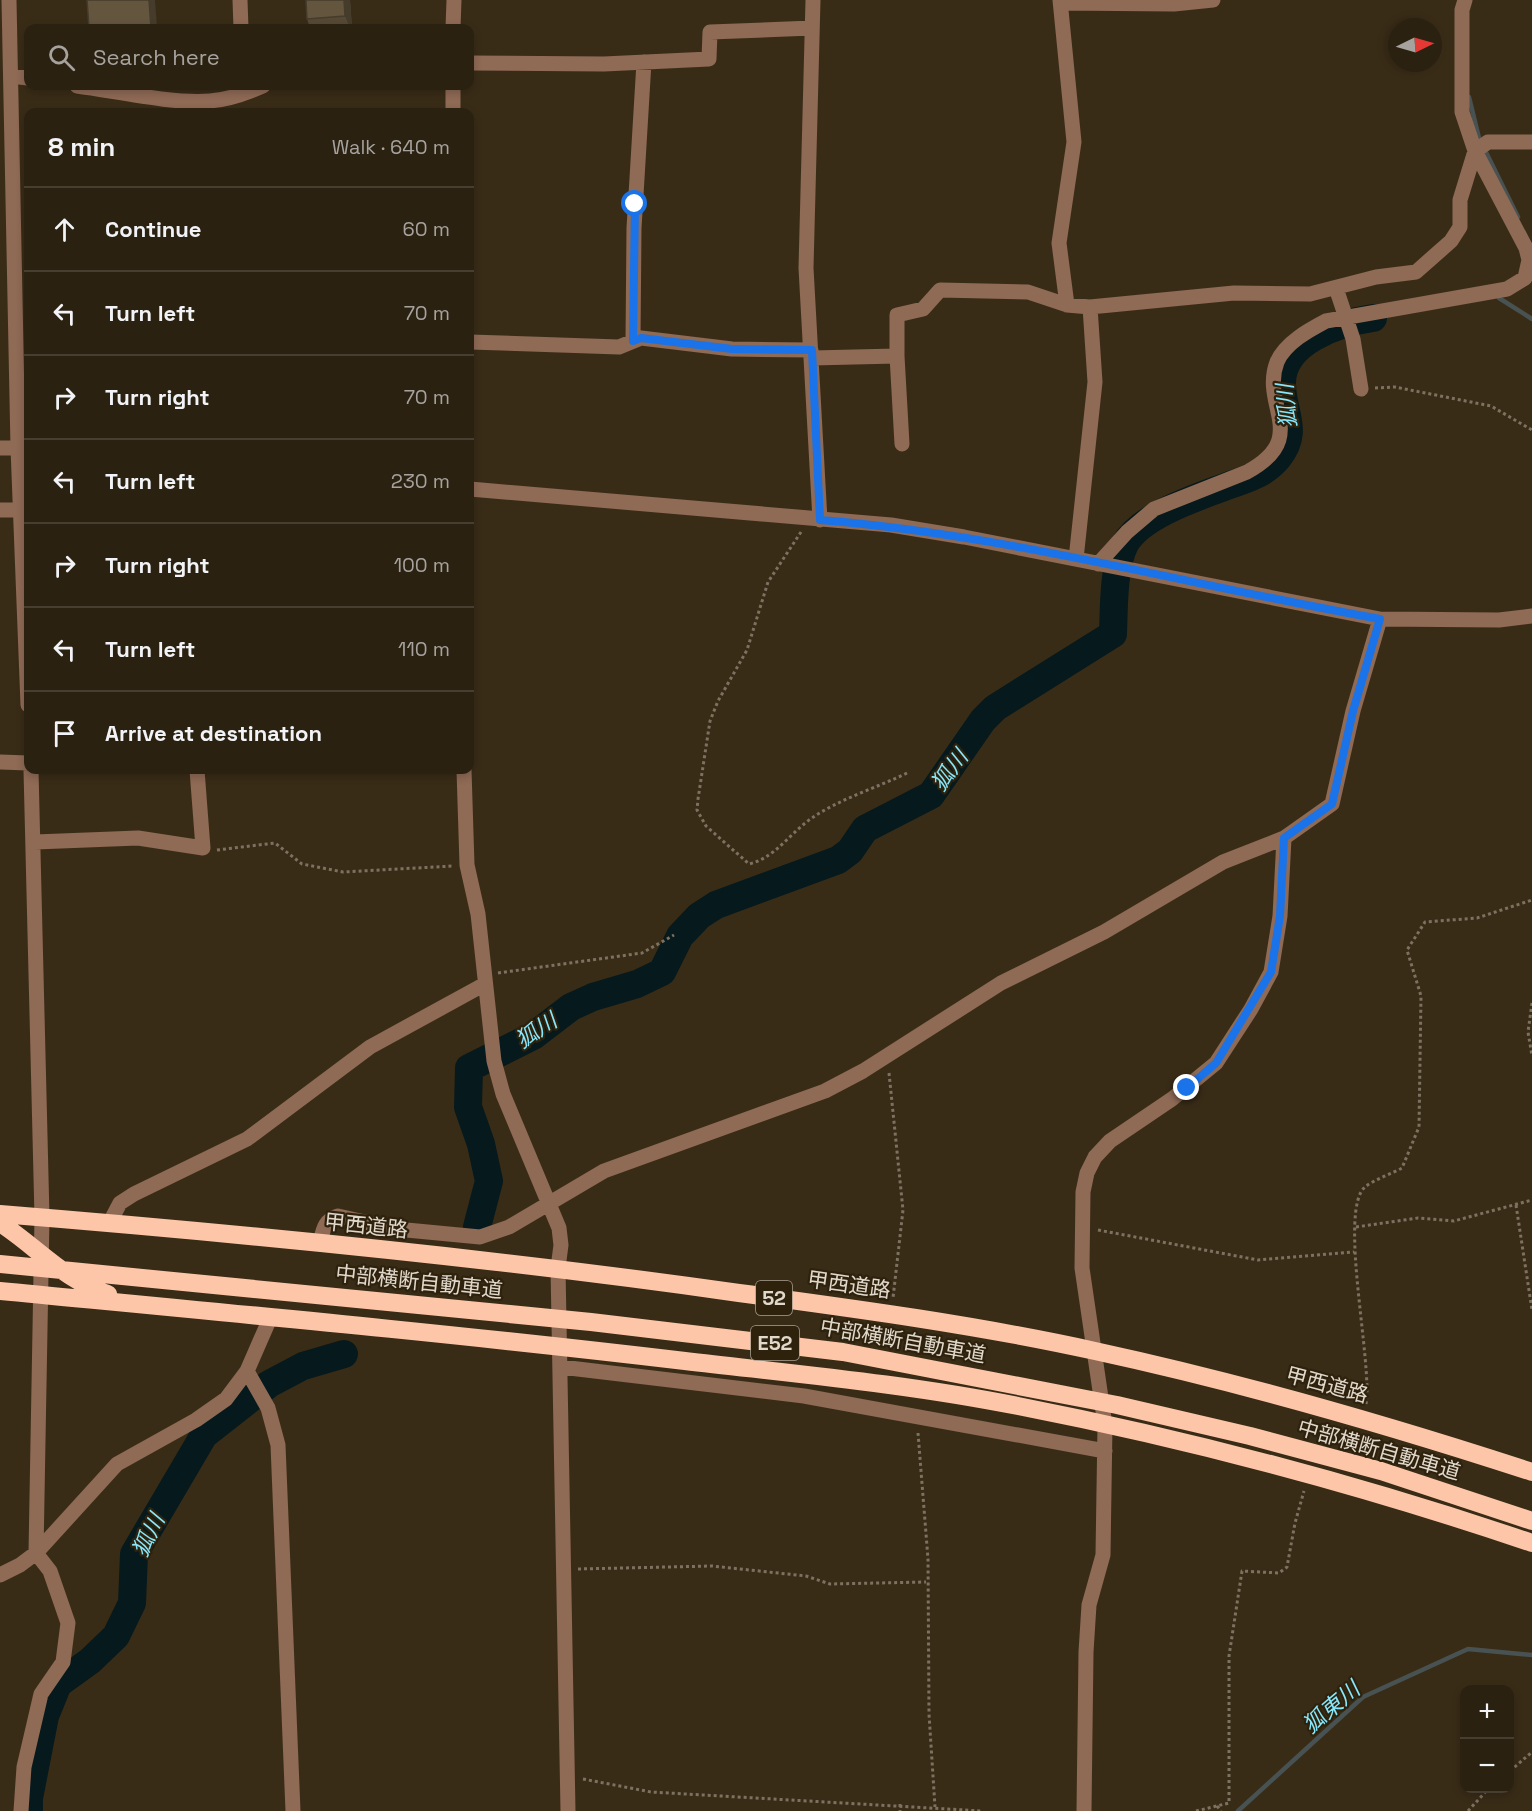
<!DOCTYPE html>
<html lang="en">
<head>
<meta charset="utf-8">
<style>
	body { margin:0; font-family:"Space Grotesk","Noto Sans JP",sans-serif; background:#372e1f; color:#f1f3f6 }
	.controls { position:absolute; right:18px; bottom:18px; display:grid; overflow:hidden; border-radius:12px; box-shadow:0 3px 9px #0003 }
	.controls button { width:54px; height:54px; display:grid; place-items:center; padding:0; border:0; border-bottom:2px solid #473e31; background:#2b2111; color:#f1f3f6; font:30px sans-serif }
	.compass { position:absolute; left:1388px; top:18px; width:54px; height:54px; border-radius:50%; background:#2b2111; box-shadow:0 3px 9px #0003; rotate:85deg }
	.stop { position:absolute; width:18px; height:18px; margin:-14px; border:4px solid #1a73e8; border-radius:50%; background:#fff }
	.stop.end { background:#1a73e8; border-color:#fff; box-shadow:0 2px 6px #0008 }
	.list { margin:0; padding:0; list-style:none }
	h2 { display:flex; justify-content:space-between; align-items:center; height:78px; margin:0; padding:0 24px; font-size:26px }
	h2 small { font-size:20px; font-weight:400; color:#a6a39f }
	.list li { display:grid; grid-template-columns:39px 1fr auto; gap:18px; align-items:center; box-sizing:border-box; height:84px; padding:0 24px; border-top:2px solid #473e31 }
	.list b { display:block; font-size:22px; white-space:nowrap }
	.list em { font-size:20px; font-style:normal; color:#a6a39f }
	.icon { flex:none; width:33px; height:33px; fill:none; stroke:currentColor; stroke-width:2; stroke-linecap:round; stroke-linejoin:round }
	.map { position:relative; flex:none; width:1532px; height:1811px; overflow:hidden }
	.search { position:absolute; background:#2b2111; box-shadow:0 3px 9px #0003; left:24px; top:24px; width:450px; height:66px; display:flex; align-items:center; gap:15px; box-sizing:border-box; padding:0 21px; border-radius:12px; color:#a6a39f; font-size:22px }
	.panel { position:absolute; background:#2b2111; box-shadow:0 3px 9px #0003; left:24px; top:108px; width:450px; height:666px; border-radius:12px }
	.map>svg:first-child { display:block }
</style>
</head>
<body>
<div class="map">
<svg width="1532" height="1811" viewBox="0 0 1532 1811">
	<rect width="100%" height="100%" fill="#392c17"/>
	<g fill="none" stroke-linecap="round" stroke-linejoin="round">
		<!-- stream -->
		<path stroke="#485252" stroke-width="4.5" d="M 1469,97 L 1479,138 L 1518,217
			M 1499,298 L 1532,319
			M 1238,1811 L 1363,1697 L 1468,1649 L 1532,1655"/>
		<!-- river -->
		<path stroke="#06191d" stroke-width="28" d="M 477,1227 L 489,1181 L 481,1144 L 468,1107 L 469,1068 L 533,1036 L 571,1007 L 593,997 L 637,984 L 662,972 L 680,936 L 699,916 L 716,905 L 838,860 L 850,851 L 865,829 L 931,795 L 983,720 L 995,708 L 1113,634 C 1114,609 1113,567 1125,544 C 1141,515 1198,497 1227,486 C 1245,480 1265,474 1278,458 C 1300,431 1282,413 1282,384 C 1281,342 1338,323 1373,318
			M 29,1811 L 29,1798 L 45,1716 L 58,1684 L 90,1661 L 116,1636 L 132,1603 L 134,1554 L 204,1435 L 269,1384 L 303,1366 L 344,1354"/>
		<!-- path -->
		<path stroke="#7d7261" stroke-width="3" stroke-dasharray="3 3" stroke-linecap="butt" d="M 1375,388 L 1395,387 L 1491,406 L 1532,430
			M 801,532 L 768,582 L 747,650 L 718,701 L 710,721 L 698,799 L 697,810 L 706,826 L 749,864 C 775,858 791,832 812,818 C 839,799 879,787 909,772
			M 217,850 L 275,843 L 302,864 L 343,872 L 453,866
			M 498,973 L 642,953 L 674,935
			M 1532,1003 L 1528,1032 L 1532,1056
			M 889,1073 L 903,1210 L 893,1298
			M 1516,1205 L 1532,1310
			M 1356,1227 L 1418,1218 L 1454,1221 L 1532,1200
			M 1098,1230 L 1258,1260 L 1354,1252
			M 1366,1404 C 1373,1364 1338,1210 1365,1187 C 1375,1179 1391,1174 1402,1168 L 1419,1127 L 1421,996 L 1407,950 L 1425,922 L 1477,918 L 1532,900
			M 918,1433 L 928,1559 L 929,1714 L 935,1807
			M 1354,1447 L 1359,1434
			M 578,1569 L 712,1566 L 806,1576 L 830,1584 L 926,1582
			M 1510,1771 L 1532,1752
			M 583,1779 L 651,1792 L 982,1811
			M 900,1804 L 900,1811
			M 1217,1806 L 1221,1811
			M 1196,1811 L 1229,1803 L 1229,1656 L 1242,1571 L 1279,1573 L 1287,1567 L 1295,1523 L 1304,1491
			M 1468,1811 L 1489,1788"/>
		<!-- minor -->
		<path stroke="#8f6a55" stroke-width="15" d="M 9,0 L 18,448 L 28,705
			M 240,0 L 241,28
			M 813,0 L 806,268 L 820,520
			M 1060,0 L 1074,142 L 1059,243 L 1067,305
			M 1061,3 L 1174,4 L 1213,0
			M 453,28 L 454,0
			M 470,63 L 604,64 L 709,59 L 710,32 L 812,28
			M 11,76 L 28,78
			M 77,86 C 116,91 171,104 210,101 C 228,100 247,93 263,86
			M 453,86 L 453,112
			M 1336,288 L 1353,339 L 1361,389
			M 633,341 L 634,228 L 644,62
			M 470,342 L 619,347 L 641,338 L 732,349 L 811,350
			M 897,356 L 902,444
			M 812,358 L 897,356 L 897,315 L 923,309 L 940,290 L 1028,292 L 1067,305 L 1090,307 L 1234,293 L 1310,294 L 1376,277 L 1416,272 L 1451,241 L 1460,227 L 1460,200 L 1475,151 L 1488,142 L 1532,142
			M 0,448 L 18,448
			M 470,489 L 891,525 L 964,537 L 1380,619 L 1499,620 L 1532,616
			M 0,510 L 28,510
			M 1076,559 L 1095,382 L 1090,307
			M 1098,564 L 1127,532 L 1154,509 L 1247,472 C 1311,437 1260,406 1277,362 C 1285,343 1309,330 1326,321 L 1507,289 L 1525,278 L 1529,260 L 1526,248 L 1475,151 L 1462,112 L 1462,10 L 1465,0
			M 0,762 L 28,763
			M 464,770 L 467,865 L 478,914 L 494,1061 L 503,1094 L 559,1228 L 561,1245 L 558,1268 L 568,1811
			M 35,842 L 138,838 L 203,848 L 197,770
			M 110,1222 L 120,1203 L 134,1194 L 247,1139 L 370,1047 L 485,984
			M 320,1243 C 323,1230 324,1220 338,1216 L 396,1229 L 480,1237 L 509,1227 L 604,1171 L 825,1091 L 863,1071 L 1001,983 L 1104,932 L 1223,862 L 1284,838 L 1332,804 L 1353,711 L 1380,619
			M 561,1367 L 804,1396 L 1105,1451
			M 247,1371 L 268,1408 L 278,1445 L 293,1811
			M 0,1575 L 20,1565 L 36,1553 L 117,1464 L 196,1420 L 226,1399 L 247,1371 L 271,1316
			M 21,1811 L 24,1767 L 41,1694 L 63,1662 L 68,1623 L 50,1571 L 36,1553 L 42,1217 L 31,770
			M 1084,1811 L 1086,1652 L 1089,1605 L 1103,1555 L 1105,1425 L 1082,1268 L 1083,1192 L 1087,1173 L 1095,1157 L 1110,1141 L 1172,1099 L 1216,1063 L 1251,1009 L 1271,972 L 1280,916 L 1284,838"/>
		<!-- highway -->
		<path stroke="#fec6a8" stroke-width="18" d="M 0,1214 C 247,1234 494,1258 739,1293 C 858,1309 977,1325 1095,1351 C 1243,1383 1388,1425 1532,1472
			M 0,1223 C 37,1247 65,1281 108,1294
			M 0,1264 L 591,1322 L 843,1352 L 1117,1405 L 1250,1436 L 1381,1471 L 1532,1521
			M 0,1291 C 229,1313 457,1334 685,1361 C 796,1374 908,1384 1018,1406 C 1192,1440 1364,1486 1532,1543"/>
	</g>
	<!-- wall -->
	<path fill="#564936" d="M 350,0 L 352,28 L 310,28 L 307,19 Z"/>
	<!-- shaded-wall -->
	<path fill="#463c2c" d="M 149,0 L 155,0 L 157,28 L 151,28 Z
		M 344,0 L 350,0 L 352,28 L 350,28 L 345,16 Z"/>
	<!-- building -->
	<path fill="#64553f" stroke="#463c2c" stroke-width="1.5" d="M 87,0 L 149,0 L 151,28 L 89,28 Z
		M 306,0 L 344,0 L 345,16 L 307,19 Z"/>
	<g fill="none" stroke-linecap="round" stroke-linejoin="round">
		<!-- route -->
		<path stroke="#1a73e8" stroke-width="8" d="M 635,204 L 633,341 L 641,338 L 732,349 L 812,350 L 820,520 C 1009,535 1194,586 1380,619 L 1353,711 L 1332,804 L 1284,838 L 1280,916 L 1271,972 L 1216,1063 L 1187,1088"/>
	</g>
	<g text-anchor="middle" stroke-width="4.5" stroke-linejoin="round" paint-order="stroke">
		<!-- shield labels -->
		<g fill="#2e220d" stroke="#aba193" stroke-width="1.5">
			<rect x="756" y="1281" width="36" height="34" rx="4.5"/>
			<rect x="751" y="1326" width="48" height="34" rx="4.5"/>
		</g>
		<g font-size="20" font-weight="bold" fill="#e1d8cc">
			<text x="774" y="1305">52</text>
			<text x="775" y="1350">E52</text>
		</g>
		<!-- street labels -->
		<g font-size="21" fill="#e1d8cc" stroke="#2e220d">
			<text transform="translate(366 1226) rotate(6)" y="7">甲西道路</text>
			<text transform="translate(419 1282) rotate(6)" y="7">中部横断自動車道</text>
			<text transform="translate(849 1285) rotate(8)" y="7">甲西道路</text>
			<text transform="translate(903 1341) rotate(10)" y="7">中部横断自動車道</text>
			<text transform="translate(1327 1385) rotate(15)" y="7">甲西道路</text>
			<text transform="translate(1379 1450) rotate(16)" y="7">中部横断自動車道</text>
		</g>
		<!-- water labels -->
		<g font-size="22" font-style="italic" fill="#87e8fd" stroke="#2e220d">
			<text transform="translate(1286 406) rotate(-95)" y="8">狐川</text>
			<text transform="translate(949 770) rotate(-53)" y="8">狐川</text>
			<text transform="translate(536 1030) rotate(-33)" y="8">狐川</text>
			<text transform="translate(148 1535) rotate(-64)" y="8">狐川</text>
			<text transform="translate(1331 1707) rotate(-40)" y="8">狐東川</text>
		</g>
	</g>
</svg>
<div class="controls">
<button>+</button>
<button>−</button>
</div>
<svg class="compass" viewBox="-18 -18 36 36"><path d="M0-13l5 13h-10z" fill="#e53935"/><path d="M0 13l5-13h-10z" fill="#a6a39f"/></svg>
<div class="stop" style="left:635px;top:204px"></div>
<div class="stop end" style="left:1187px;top:1088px"></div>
<div class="search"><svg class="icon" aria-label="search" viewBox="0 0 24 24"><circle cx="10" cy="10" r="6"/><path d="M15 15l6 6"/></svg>Search here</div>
<section class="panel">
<h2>8 min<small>Walk · 640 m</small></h2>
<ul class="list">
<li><svg class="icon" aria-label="ahead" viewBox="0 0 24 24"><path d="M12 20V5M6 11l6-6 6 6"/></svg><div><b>Continue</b></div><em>60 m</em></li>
<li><svg class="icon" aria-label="left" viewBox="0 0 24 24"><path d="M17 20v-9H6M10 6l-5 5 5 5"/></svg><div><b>Turn left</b></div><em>70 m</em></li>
<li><svg class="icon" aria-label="right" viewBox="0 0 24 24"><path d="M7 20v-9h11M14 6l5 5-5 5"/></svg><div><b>Turn right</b></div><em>70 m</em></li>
<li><svg class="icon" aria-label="left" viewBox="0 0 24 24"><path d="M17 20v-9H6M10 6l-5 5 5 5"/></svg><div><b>Turn left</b></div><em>230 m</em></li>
<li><svg class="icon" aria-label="right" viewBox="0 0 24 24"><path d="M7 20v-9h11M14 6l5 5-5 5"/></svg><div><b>Turn right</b></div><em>100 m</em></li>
<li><svg class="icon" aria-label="left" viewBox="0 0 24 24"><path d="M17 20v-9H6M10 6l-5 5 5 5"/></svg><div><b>Turn left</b></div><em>110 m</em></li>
<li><svg class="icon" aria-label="arrive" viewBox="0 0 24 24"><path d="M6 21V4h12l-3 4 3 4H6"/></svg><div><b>Arrive at destination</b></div></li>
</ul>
</section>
</div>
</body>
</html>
